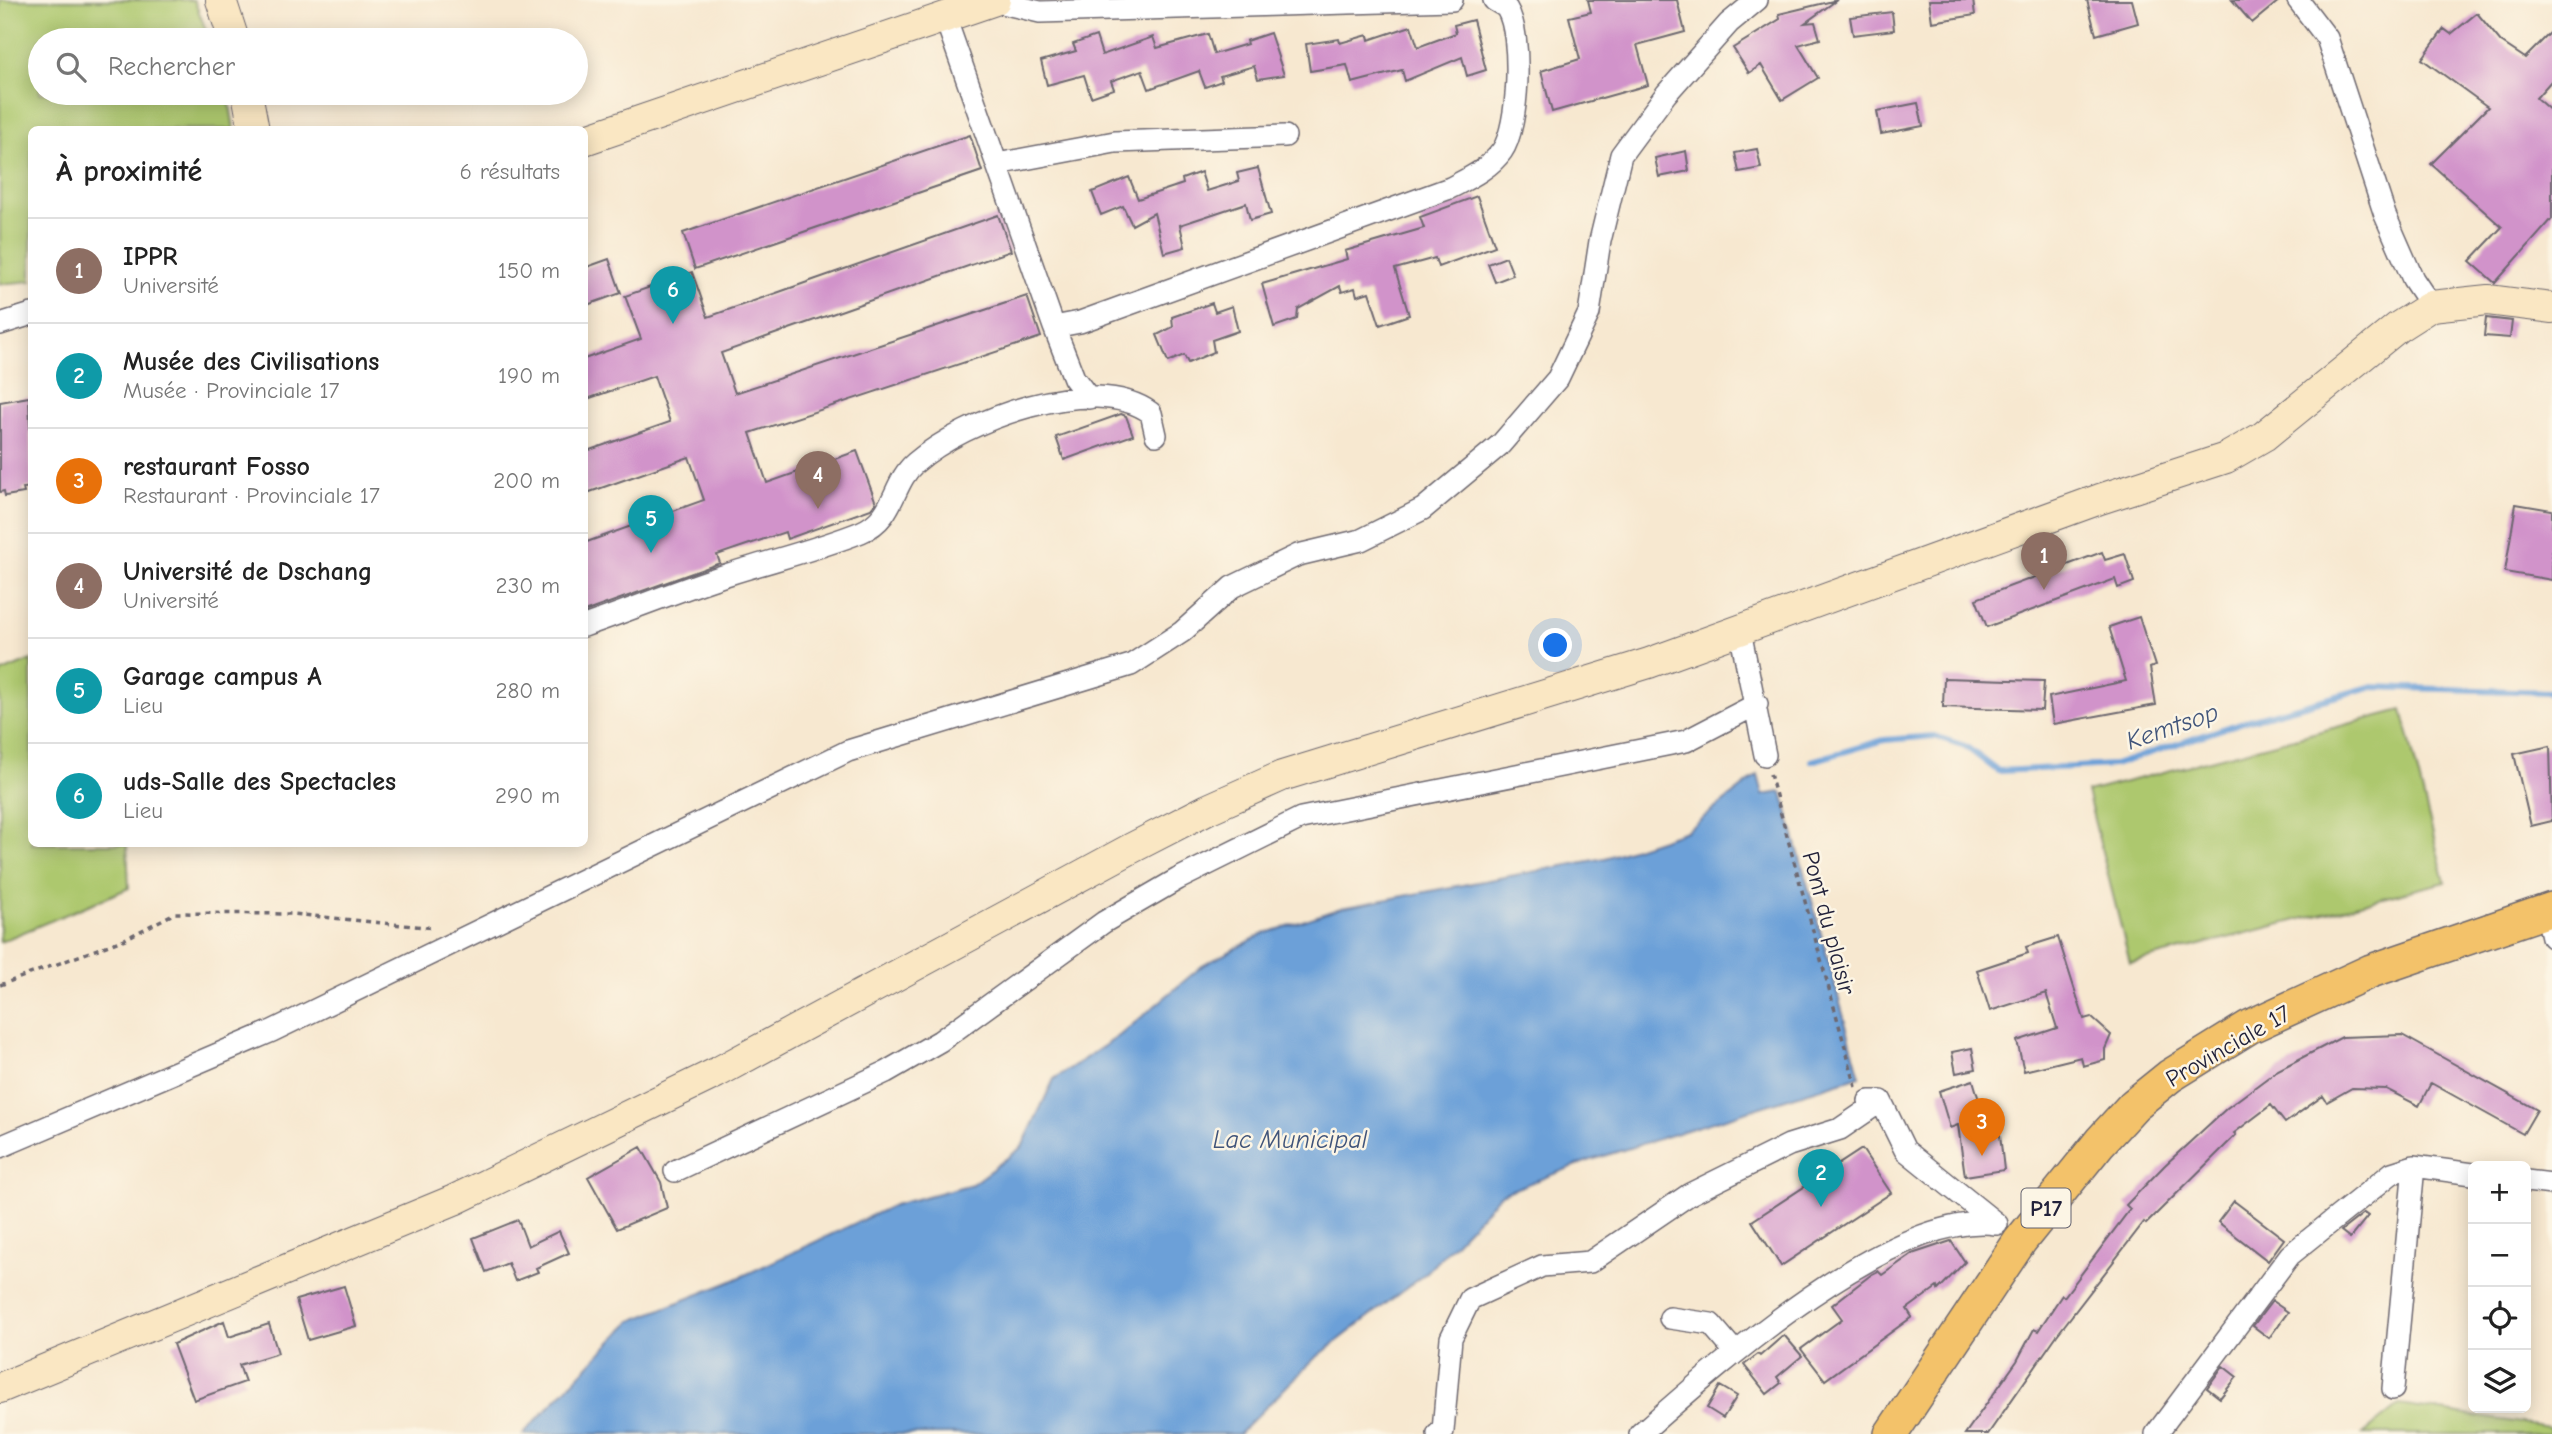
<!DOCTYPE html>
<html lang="fr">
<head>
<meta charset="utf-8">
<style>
	body { margin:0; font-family:"Comic Neue",sans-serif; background:#f2f2f2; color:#222 }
	.controls { position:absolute; right:21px; bottom:21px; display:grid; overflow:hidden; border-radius:10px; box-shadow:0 4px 18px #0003 }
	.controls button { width:63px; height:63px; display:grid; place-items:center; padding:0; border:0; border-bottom:2px solid #e0e0e0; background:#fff; color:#222; font:35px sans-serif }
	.you { position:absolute; left:1556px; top:646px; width:24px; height:24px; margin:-18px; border:5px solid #fff; border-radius:50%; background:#1a73e8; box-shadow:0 0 0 10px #1a73e833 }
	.badge { display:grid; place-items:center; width:46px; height:46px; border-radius:50%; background:#0b8043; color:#fff; font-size:23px; font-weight:700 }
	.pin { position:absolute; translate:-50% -58px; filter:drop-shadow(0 2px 4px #0008) }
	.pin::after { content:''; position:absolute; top:37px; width:24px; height:21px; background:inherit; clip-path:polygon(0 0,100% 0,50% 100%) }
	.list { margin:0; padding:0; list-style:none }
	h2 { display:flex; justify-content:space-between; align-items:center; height:91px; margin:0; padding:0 28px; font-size:30px }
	h2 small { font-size:23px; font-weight:400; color:#767676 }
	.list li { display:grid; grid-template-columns:46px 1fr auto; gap:21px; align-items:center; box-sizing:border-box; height:105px; padding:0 28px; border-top:2px solid #e0e0e0 }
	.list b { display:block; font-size:26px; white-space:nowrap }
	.list p { margin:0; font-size:23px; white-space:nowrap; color:#767676 }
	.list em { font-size:23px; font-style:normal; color:#767676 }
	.icon { flex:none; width:38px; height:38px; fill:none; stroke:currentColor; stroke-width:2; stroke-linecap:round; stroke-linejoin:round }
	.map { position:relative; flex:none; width:2552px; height:1434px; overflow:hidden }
	.search { position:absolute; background:#fff; box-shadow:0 4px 18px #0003; left:28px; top:28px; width:560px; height:77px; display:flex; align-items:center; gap:18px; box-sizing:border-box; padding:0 24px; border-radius:38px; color:#767676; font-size:26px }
	.panel { position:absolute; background:#fff; box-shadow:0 4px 18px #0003; left:28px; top:126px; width:560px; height:721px; border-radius:10px }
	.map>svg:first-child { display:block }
</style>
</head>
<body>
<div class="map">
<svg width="2552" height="1434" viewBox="0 0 2552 1434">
	<rect width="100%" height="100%" fill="#fcf5e5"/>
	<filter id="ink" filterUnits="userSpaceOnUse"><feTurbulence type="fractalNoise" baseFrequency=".0143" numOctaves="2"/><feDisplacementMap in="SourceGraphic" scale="14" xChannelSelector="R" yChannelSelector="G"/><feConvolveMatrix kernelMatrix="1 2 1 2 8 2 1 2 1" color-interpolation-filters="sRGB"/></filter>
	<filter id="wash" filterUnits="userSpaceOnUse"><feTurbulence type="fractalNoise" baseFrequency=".00686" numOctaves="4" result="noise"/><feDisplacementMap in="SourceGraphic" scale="28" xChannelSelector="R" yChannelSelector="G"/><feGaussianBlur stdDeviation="1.57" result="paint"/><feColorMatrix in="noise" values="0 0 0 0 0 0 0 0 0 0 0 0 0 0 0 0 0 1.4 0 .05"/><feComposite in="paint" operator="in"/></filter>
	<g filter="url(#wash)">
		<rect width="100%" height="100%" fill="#f7e8d0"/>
		<!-- green -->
		<path fill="#adc86e" stroke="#687554" stroke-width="2" d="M 0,0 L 194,0 L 210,40 L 40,40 L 40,93 L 228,93 L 234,129 L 32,130 L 31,281 L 0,284 Z
			M 31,660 L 32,844 L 127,844 L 129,888 L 0,942 L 0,673 Z
			M 2402,710 L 2445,882 L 2130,963 L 2087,792 Z
			M 2399,1405 L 2550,1427 L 2550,1434 L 2363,1434 Z"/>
		<!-- water -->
		<path fill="#6ca0d8" stroke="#47618a" stroke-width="2" d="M 1758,775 L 1763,795 L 1782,792 L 1860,1076 L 1588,1161 L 1501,1194 L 1427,1272 L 1313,1360 L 1239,1434 L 523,1434 L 631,1321 L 732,1281 L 894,1205 L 972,1184 L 1022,1147 L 1054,1079 L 1119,1036 L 1202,966 L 1261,935 L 1341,908 L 1605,858 L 1686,831 Z"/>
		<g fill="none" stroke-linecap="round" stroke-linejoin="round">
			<!-- stream -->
			<path stroke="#6ca0d8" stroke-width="6" d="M 1812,761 L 1884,740 L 1934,736 L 1965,746 L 1998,771 L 2114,765 L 2249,720 L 2370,687 L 2552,692"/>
		</g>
		<g id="blocks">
			<!-- building -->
			<path fill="#d193ca" d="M 1588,0 L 1677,0 L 1685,32 L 1637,45 L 1648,85 L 1552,112 L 1541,71 L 1580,59 L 1569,17 L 1591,12 Z
				M 1837,0 L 1805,23 L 1815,22 L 1820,39 L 1798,45 L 1818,78 L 1782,100 L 1761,65 L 1749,73 L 1733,48 L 1780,19 L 1779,14 Z
				M 1929,0 L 1973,0 L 1975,15 L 1932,22 Z
				M 2087,0 L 2132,0 L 2138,23 L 2096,35 Z
				M 2232,0 L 2280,0 L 2252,23 Z
				M 1892,12 L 1894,30 L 1853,35 L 1850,17 Z
				M 2477,13 L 2501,42 L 2525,58 L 2552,31 L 2552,80 L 2536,98 L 2552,112 L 2552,219 L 2495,283 L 2470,261 L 2502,227 L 2431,164 L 2488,107 L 2422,59 L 2444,29 L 2451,34 Z
				M 1473,20 L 1486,70 L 1467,76 L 1462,57 L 1405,81 L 1402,70 L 1352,83 L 1347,65 L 1310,71 L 1306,44 L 1339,39 L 1340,43 L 1368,35 L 1369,40 L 1411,26 L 1418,47 L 1456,33 L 1454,25 Z
				M 1270,33 L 1284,75 L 1258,79 L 1254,66 L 1220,76 L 1222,81 L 1205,87 L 1199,71 L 1149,89 L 1142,70 L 1111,81 L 1114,89 L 1091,97 L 1084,75 L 1047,85 L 1041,61 L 1076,51 L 1073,44 L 1096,36 L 1102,55 L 1153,37 L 1157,48 L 1208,34 L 1214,54 L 1247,44 L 1246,41 Z
				M 1918,103 L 1923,126 L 1881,134 L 1877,111 Z
				M 970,135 L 982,171 L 695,269 L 683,233 Z
				M 1757,149 L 1761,168 L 1739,172 L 1735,153 Z
				M 1686,151 L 1689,171 L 1659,177 L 1655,158 Z
				M 1258,168 L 1271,214 L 1250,220 L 1246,203 L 1180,225 L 1185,247 L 1164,253 L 1154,213 L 1132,225 L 1123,206 L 1101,215 L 1092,192 L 1129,177 L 1138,199 L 1183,184 L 1182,179 L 1201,172 L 1207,191 L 1239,181 L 1237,173 Z
				M 1477,196 L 1495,246 L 1438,267 L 1435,258 L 1395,269 L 1409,315 L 1380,325 L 1369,292 L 1357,296 L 1355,288 L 1342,292 L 1340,286 L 1298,309 L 1297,319 L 1274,327 L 1262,284 L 1347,259 L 1345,251 L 1424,228 L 1420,217 Z
				M 998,215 L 1011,251 L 721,353 L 735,393 L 1027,296 L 1041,337 L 750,433 L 767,483 L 857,451 L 876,503 L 871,509 L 787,539 L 785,532 L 717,555 L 720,563 L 584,612 L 584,543 L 704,500 L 689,457 L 584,494 L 584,452 L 670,422 L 654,376 L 584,400 L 584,359 L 641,339 L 625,296 L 692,272 L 708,317 Z
				M 1506,257 L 1513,275 L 1495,282 L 1488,264 Z
				M 609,259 L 621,293 L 584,306 L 584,268 Z
				M 1212,303 L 1215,312 L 1232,306 L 1238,331 L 1212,340 L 1214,352 L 1188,363 L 1184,355 L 1168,362 L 1157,335 L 1173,327 L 1172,317 Z
				M 2486,318 L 2512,321 L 2510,338 L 2484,336 Z
				M 29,397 L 32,487 L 23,488 L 24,493 L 5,496 L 4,491 L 0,492 L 0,402 Z
				M 1121,414 L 1126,416 L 1133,435 L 1064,460 L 1056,437 Z
				M 2516,504 L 2552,510 L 2552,580 L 2505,572 Z
				M 2102,552 L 2105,560 L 2125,554 L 2134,582 L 2118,588 L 2115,579 L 1987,627 L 1976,599 Z
				M 2139,617 L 2155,666 L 2150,668 L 2156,705 L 2053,724 L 2049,697 L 2126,681 L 2109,627 Z
				M 1944,678 L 2044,681 L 2042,710 L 1943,707 Z
				M 2550,746 L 2552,821 L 2531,826 L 2514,754 Z
				M 2058,937 L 2084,1019 L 2091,1017 L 2111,1035 L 2105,1049 L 2105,1060 L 2083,1066 L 2081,1057 L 2024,1071 L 2017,1041 L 2057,1028 L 2046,993 L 1990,1011 L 1977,970 L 2028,953 L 2026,947 Z
				M 2402,1035 L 2537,1110 L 2523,1134 L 2431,1083 L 2419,1106 L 2386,1089 L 2352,1088 L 2327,1102 L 2323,1096 L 2285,1123 L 2271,1105 L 2234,1133 L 2236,1135 L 2146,1224 L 2144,1222 L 2057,1335 L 1988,1434 L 1965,1434 L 2017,1361 L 2034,1329 L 2038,1331 L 2062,1295 L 2064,1297 L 2130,1209 L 2126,1205 L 2165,1165 L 2227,1108 L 2278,1070 L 2342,1037 Z
				M 1972,1048 L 1976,1069 L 1956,1073 L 1952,1052 Z
				M 1973,1080 L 1990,1137 L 2000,1135 L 2004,1170 L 1965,1176 L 1958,1125 L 1950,1128 L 1939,1091 Z
				M 641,1147 L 661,1182 L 667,1208 L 617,1229 L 588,1177 Z
				M 1862,1149 L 1891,1193 L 1781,1266 L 1752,1221 Z
				M 2234,1201 L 2284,1239 L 2268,1261 L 2218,1222 Z
				M 2364,1213 L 2368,1216 L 2350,1238 L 2341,1231 Z
				M 518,1220 L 528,1246 L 559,1231 L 569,1253 L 536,1268 L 538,1272 L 515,1281 L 508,1263 L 486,1272 L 473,1238 Z
				M 1951,1241 L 1965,1262 L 1938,1290 L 1937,1287 L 1907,1309 L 1912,1317 L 1825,1380 L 1801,1349 L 1842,1319 L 1832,1305 L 1872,1274 L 1878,1271 L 1882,1275 L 1912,1254 Z
				M 344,1286 L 356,1326 L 308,1340 L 296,1300 Z
				M 2272,1301 L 2288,1312 L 2269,1338 L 2253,1326 Z
				M 224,1321 L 229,1337 L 269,1324 L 278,1353 L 239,1365 L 245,1382 L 194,1400 L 173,1344 Z
				M 1784,1335 L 1802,1356 L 1777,1377 L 1781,1383 L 1767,1394 L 1744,1365 L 1758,1354 L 1760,1356 Z
				M 2223,1366 L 2237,1377 L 2220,1398 L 2207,1388 Z
				M 1720,1386 L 1737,1396 L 1723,1418 L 1707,1408 Z"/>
		</g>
	</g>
	<g filter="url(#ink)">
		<use href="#blocks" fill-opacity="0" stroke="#6d676f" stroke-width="2"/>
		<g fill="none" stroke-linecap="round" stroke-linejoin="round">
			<defs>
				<path id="street" d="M 2298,0 L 2327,38 L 2385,215 L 2413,279 L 2431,306
					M 993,1 L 1040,12 L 1452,0
					M 945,17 L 1054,327 L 1074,378 L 1089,398
					M 997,164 L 1115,142 L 1285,136
					M 0,324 L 32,314
					M 1054,327 L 1080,322 L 1450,188 C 1469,178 1489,169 1502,151 C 1519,127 1523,35 1507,9 C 1504,5 1498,3 1494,0
					M 584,626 C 633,609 681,589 729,574 C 773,560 819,549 861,532 C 895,518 892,483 915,463 C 964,420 1094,371 1151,413 L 1156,435
					M 1740,631 L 1765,755
					M 2546,911 L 2552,937
					M 1869,1101 L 1881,1101 L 1905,1150 L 1997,1224
					M 0,1147 L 272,1031 L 848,751 L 1131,665 L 1182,632 L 1232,587 L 1298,555 L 1361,540 L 1423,509 L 1501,444 L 1558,378 L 1589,313 L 1600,241 L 1621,155 L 1666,94 L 1729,23 L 1757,0
					M 675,1171 L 886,1072 L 940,1041 L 1104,922 L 1178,879 L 1301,818 L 1686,741 L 1757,704
					M 2526,1181 L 2552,1184
					M 1670,1318 L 1711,1324 L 1735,1352
					M 2393,1389 L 2414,1166
					M 1438,1434 L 1443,1431 L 1451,1338 L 1470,1299 L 1542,1266 L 1590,1262 L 1690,1194 L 1789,1145 L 1840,1129 L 1881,1101
					M 1640,1434 C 1716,1367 1892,1210 1996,1224
					M 2156,1434 L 2290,1255 L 2392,1173 L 2414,1166 L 2473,1174"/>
				<path id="secondary" d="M 221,0 L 234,40
					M 247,93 L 254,130
					M 584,140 L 995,0
					M 0,1388 L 454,1200 L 716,1073 L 1132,848 L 1208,809 L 1282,776 L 1649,663 L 2100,499 L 2226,458 L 2264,436 L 2398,327 L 2431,306 L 2488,300 L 2552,308"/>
				<path id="primary" d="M 1891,1434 L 2020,1241 L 2100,1142 L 2134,1105 L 2170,1076 L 2249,1027 L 2371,971 L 2552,909"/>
			</defs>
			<!-- street casing -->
			<use href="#street" stroke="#6d676f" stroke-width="24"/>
			<!-- secondary casing -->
			<use href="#secondary" stroke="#6d676f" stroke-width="32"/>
			<!-- primary casing -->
			<use href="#primary" stroke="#6d676f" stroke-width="36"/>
			<!-- path -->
			<path stroke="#6d676f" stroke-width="3.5" stroke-dasharray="5 5" stroke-linecap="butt" d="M 1770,774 L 1856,1087
				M 0,985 L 125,939 L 175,913 L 292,914 L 434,928"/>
			<!-- street -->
			<use href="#street" stroke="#fff" stroke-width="21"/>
			<!-- secondary -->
			<use href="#secondary" stroke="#fae7c3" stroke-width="30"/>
			<!-- primary -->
			<use href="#primary" stroke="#f3c26a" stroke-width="33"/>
		</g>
	</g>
	<g text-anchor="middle" stroke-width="5" stroke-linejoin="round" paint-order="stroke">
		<!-- shield labels -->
		<rect fill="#fcf5e5" stroke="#63616e" stroke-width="2" x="2021.5" y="1188.5" width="49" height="39" rx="5"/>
		<g font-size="23" font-weight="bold" fill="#22223b">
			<text x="2046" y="1216">P17</text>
		</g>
		<!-- street labels -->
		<g font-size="24" fill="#22223b" stroke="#fcf5e5">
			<text transform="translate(1829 923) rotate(75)" y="8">Pont du plaisir</text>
			<text transform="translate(2228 1046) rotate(-30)" y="8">Provinciale 17</text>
		</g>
		<!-- water labels -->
		<g font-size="26" font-style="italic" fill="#40547a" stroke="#fcf5e5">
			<text transform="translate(2172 726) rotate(-19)" y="9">Kemtsop</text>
			<text x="1290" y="1148">Lac Municipal</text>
		</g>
	</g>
</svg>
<div class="controls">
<button>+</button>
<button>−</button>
<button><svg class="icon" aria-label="locate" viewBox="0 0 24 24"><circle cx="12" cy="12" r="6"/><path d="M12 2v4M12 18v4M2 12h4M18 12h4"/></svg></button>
<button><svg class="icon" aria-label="layers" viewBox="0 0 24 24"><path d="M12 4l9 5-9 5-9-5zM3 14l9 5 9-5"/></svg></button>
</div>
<div class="you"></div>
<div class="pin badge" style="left:2044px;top:590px;background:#8d6e63">1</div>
<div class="pin badge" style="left:1821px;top:1207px;background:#0f9aa8">2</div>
<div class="pin badge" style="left:1982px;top:1156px;background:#e8710a">3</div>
<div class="pin badge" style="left:818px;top:509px;background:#8d6e63">4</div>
<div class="pin badge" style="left:651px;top:553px;background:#0f9aa8">5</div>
<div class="pin badge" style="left:673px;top:324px;background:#0f9aa8">6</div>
<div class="search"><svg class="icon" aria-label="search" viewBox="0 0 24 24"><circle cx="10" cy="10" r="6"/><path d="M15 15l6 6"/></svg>Rechercher</div>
<section class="panel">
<h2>À proximité<small>6 résultats</small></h2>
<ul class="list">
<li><span class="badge" style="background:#8d6e63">1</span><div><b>IPPR</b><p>Université</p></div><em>150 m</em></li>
<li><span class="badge" style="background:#0f9aa8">2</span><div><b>Musée des Civilisations</b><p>Musée · Provinciale 17</p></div><em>190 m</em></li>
<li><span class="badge" style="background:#e8710a">3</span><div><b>restaurant Fosso</b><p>Restaurant · Provinciale 17</p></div><em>200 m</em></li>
<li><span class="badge" style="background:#8d6e63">4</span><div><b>Université de Dschang</b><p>Université</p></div><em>230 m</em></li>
<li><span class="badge" style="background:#0f9aa8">5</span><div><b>Garage campus A</b><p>Lieu</p></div><em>280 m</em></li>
<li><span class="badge" style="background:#0f9aa8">6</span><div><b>uds-Salle des Spectacles</b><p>Lieu</p></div><em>290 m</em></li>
</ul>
</section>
</div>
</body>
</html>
